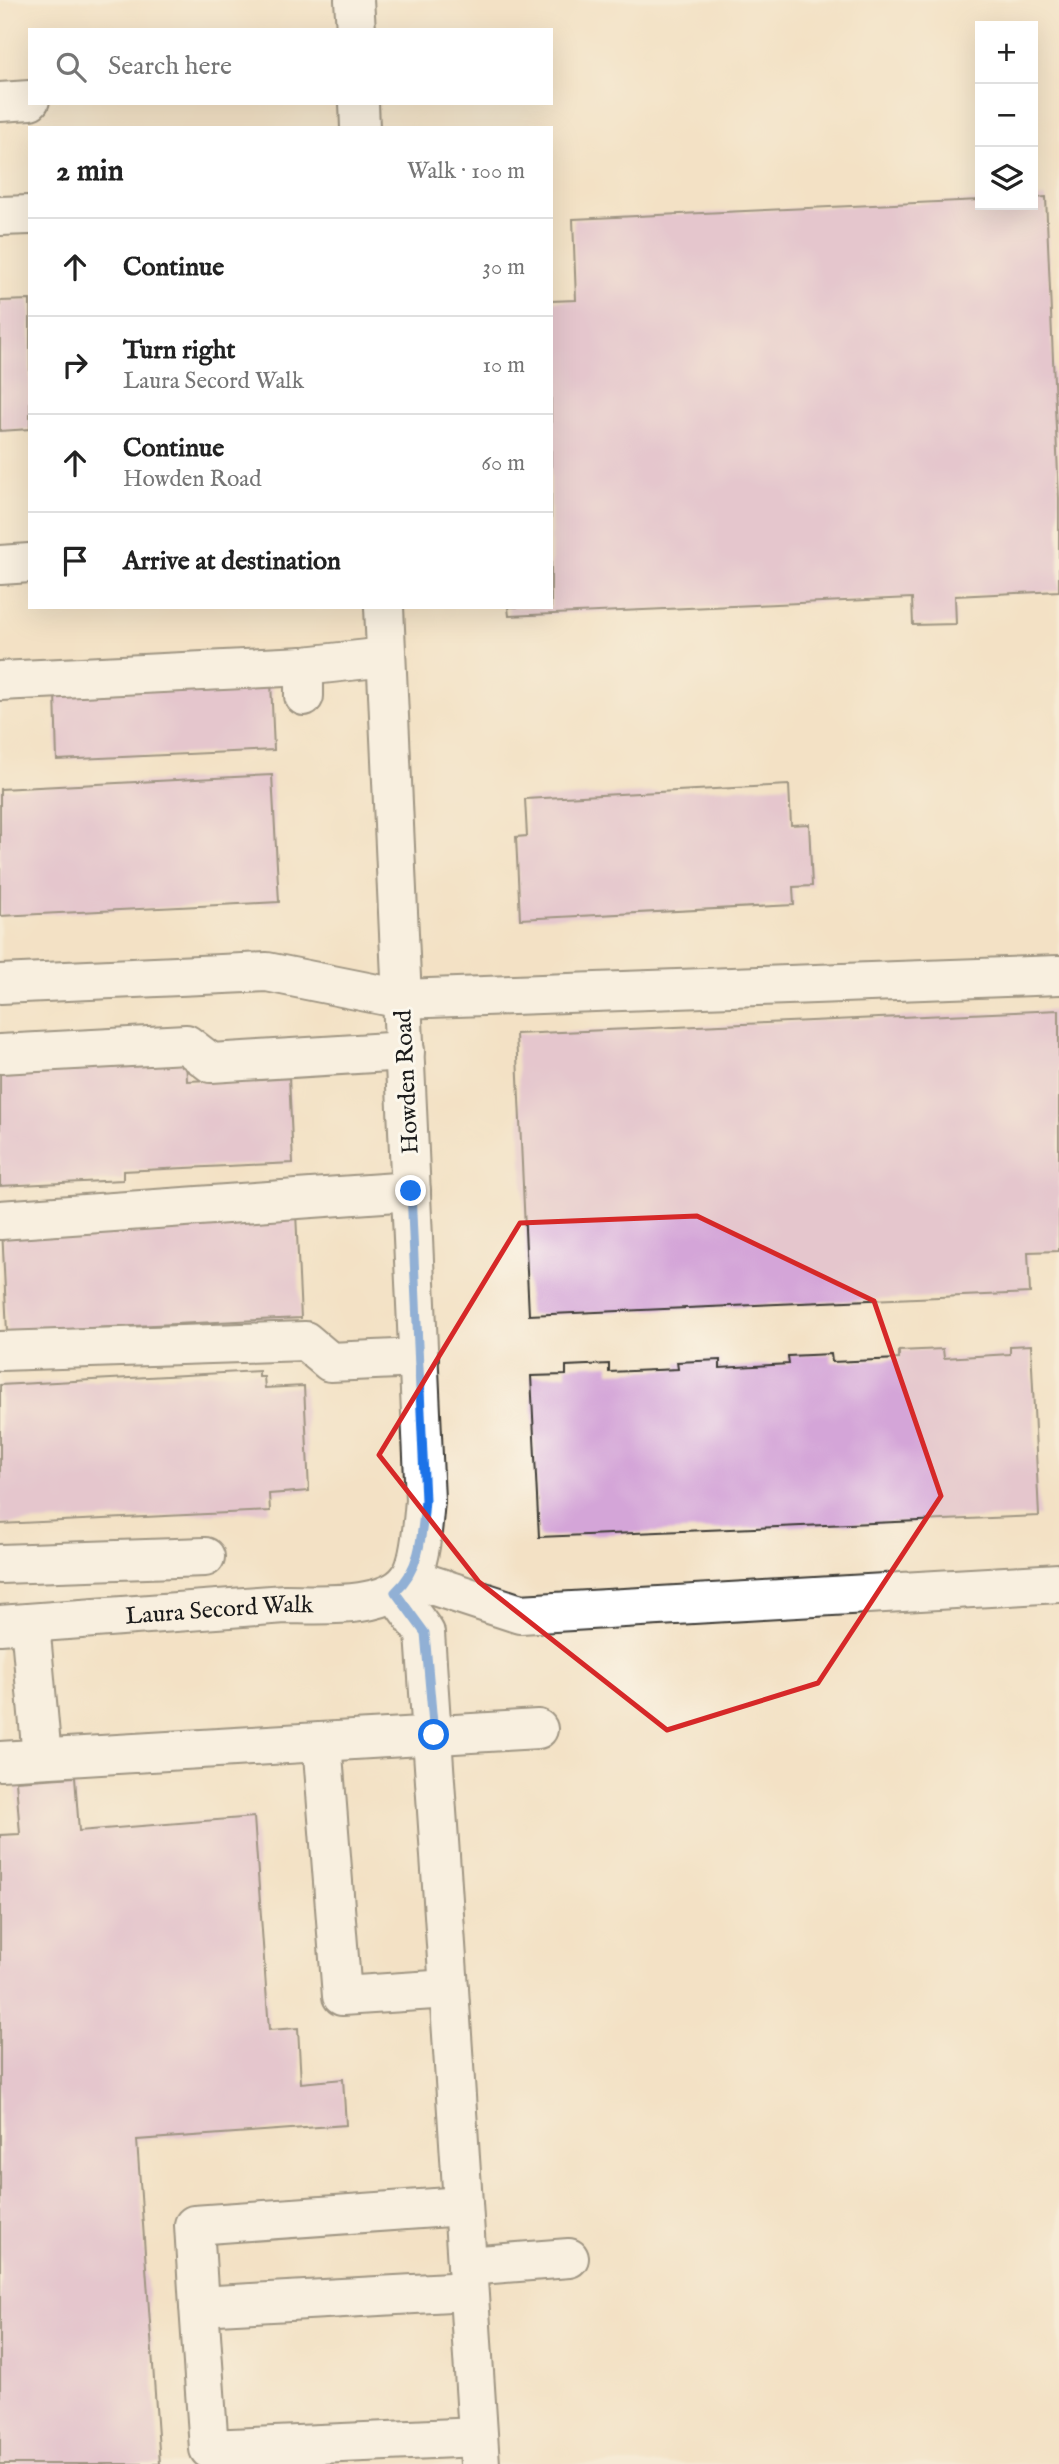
<!DOCTYPE html>
<html lang="en">
<head>
<meta charset="utf-8">
<style>
	body { margin:0; font-family:"IM FELL English",serif; background:#f2f2f2; color:#222 }
	.controls { position:absolute; right:21px; top:21px; display:grid; overflow:hidden; border-radius:0px; box-shadow:0 7px 28px #0002 }
	.controls button { width:63px; height:63px; display:grid; place-items:center; padding:0; border:0; border-bottom:2px solid #e0e0e0; background:#fff; color:#222; font:35px sans-serif }
	.stop { position:absolute; width:21px; height:21px; margin:-16px; border:5px solid #1a73e8; border-radius:50%; background:#fff }
	.stop.end { background:#1a73e8; border-color:#fff; box-shadow:0 2px 7px #0008 }
	.list { margin:0; padding:0; list-style:none }
	h2 { display:flex; justify-content:space-between; align-items:center; height:91px; margin:0; padding:0 28px; font-size:30px }
	h2 small { font-size:23px; font-weight:400; color:#767676 }
	.list li { display:grid; grid-template-columns:46px 1fr auto; gap:21px; align-items:center; box-sizing:border-box; height:98px; padding:0 28px; border-top:2px solid #e0e0e0 }
	.list b { display:block; font-size:26px; white-space:nowrap }
	.list p { margin:0; font-size:23px; white-space:nowrap; color:#767676 }
	.list em { font-size:23px; font-style:normal; color:#767676 }
	.icon { flex:none; width:38px; height:38px; fill:none; stroke:currentColor; stroke-width:2; stroke-linecap:round; stroke-linejoin:round }
	.map { position:relative; flex:none; width:1059px; height:2464px; overflow:hidden }
	.search { position:absolute; background:#fff; box-shadow:0 7px 28px #0002; left:28px; top:28px; width:525px; height:77px; display:flex; align-items:center; gap:18px; box-sizing:border-box; padding:0 24px; border-radius:0px; color:#767676; font-size:26px }
	.panel { position:absolute; background:#fff; box-shadow:0 7px 28px #0002; left:28px; top:126px; width:525px; height:483px; border-radius:0px }
	.map>svg:first-child { display:block }
</style>
</head>
<body>
<div class="map">
<svg width="1059" height="2464" viewBox="0 0 1059 2464">
	<rect width="100%" height="100%" fill="#fbf7ec"/>
	<filter id="ink" filterUnits="userSpaceOnUse"><feTurbulence type="fractalNoise" baseFrequency=".0143" numOctaves="2"/><feDisplacementMap in="SourceGraphic" scale="14" xChannelSelector="R" yChannelSelector="G"/><feConvolveMatrix kernelMatrix="1 2 1 2 8 2 1 2 1" color-interpolation-filters="sRGB"/></filter>
	<filter id="wash" filterUnits="userSpaceOnUse"><feTurbulence type="fractalNoise" baseFrequency=".00686" numOctaves="4" result="noise"/><feDisplacementMap in="SourceGraphic" scale="28" xChannelSelector="R" yChannelSelector="G"/><feGaussianBlur stdDeviation="1.57" result="paint"/><feColorMatrix in="noise" values="0 0 0 0 0 0 0 0 0 0 0 0 0 0 0 0 0 1.4 0 .05"/><feComposite in="paint" operator="in"/></filter>
	<g filter="url(#wash)">
		<rect width="100%" height="100%" fill="#f3e1c5"/>
		<g id="blocks">
			<!-- building -->
			<path fill="#d4a5d8" d="M 1046,197 L 1059,498 L 1059,591 L 955,596 L 956,624 L 913,625 L 912,598 L 509,616 L 508,607 L 551,607 L 551,301 L 576,300 L 573,219 L 980,200 L 980,205 L 1033,205 L 1033,198 Z
				M 30,300 L 30,429 L 0,431 L 0,301 Z
				M 271,681 L 274,750 L 57,760 L 55,692 Z
				M 272,775 L 279,902 L 0,916 L 0,789 Z
				M 789,785 L 791,825 L 809,824 L 812,886 L 793,887 L 794,905 L 520,919 L 516,837 L 527,836 L 525,799 Z
				M 1059,1010 L 1059,1251 L 1028,1252 L 1030,1293 L 529,1315 L 516,1034 Z
				M 186,1056 L 187,1081 L 289,1077 L 293,1163 L 123,1171 L 123,1180 L 0,1186 L 0,1065 Z
				M 296,1213 L 301,1318 L 7,1332 L 2,1228 Z
				M 1031,1345 L 1039,1516 L 539,1537 L 531,1376 L 566,1375 L 566,1366 L 609,1364 L 609,1372 L 678,1369 L 677,1362 L 720,1360 L 720,1368 L 789,1364 L 788,1356 L 831,1354 L 832,1362 L 899,1359 L 899,1351 L 943,1349 L 944,1358 L 1010,1354 L 1010,1346 Z
				M 259,1371 L 259,1377 L 264,1377 L 265,1388 L 304,1386 L 309,1491 L 269,1494 L 270,1511 L 0,1524 L 0,1385 Z
				M 75,1777 L 79,1831 L 254,1817 L 269,2030 L 298,2028 L 301,2083 L 343,2079 L 346,2125 L 137,2140 L 160,2464 L 0,2464 L 0,1835 L 20,1834 L 16,1781 Z"/>
		</g>
	</g>
	<g filter="url(#ink)">
		<use href="#blocks" fill-opacity="0" stroke="#3c3a35" stroke-width="2"/>
		<g fill="none" stroke-linecap="round" stroke-linejoin="round">
			<defs>
				<g id="minor">
					<path d="M 354,0 L 356,30"/>
					<path d="M 0,102 L 30,100"/>
					<path d="M 359,103 L 360,128"/>
					<path d="M 0,216 L 30,215"/>
					<path d="M 0,565 L 30,563"/>
					<path d="M 0,681 L 304,666"/>
					<path d="M 304,696 L 304,666 L 386,657"/>
					<path d="M 0,984 L 267,972 L 402,999 L 1059,975"/>
					<path d="M 0,1054 L 186,1044 L 211,1063 L 405,1051"/>
					<path d="M 0,1220 L 411,1191"/>
					<path d="M 0,1351 L 305,1341 L 330,1362 L 419,1358"/>
					<path d="M 0,1564 L 205,1557"/>
					<path d="M 410,1578 L 520,1614 L 1059,1583"/>
					<path d="M 395,1592 L 425,1633 L 449,1989"/>
					<path d="M 30,1623 L 42,1758"/>
					<path id="s1" d="M 0,1625 L 285,1604 C 319,1604 387,1610 409,1579 C 421,1563 423,1521 425,1500 L 384,607"/>
					<path d="M 322,1742 L 342,1996 L 449,1989 L 480,2464"/>
					<path d="M 0,1761 L 538,1729"/>
					<path d="M 463,2206 L 194,2225 L 199,2306 L 468,2291"/>
					<path d="M 467,2266 L 569,2258"/>
					<path d="M 199,2306 L 209,2449 L 478,2437"/>
				</g>
			</defs>
			<!-- minor casing -->
			<use href="#minor" stroke="#3c3a35" stroke-width="42"/>
			<!-- minor -->
			<use href="#minor" stroke="#fff" stroke-width="38"/>
		</g>
	</g>
	<g fill="none" stroke-linecap="round" stroke-linejoin="round" filter="url(#ink)">
		<!-- route -->
		<path stroke="#1a73e8" stroke-width="9" d="M 411,1191 L 425,1500 C 422,1534 421,1569 395,1592 L 425,1633 L 434,1735"/>
	</g>
	<!-- marked area -->
	<path d="M0 0H1059V2464H0ZM 697,1216 L 874,1301 L 941,1496 L 818,1683 L 667,1730 L 479,1582 L 379,1455 L 520,1223 Z" fill="#f3e1c5" fill-opacity=".55" fill-rule="evenodd"/>
	<path fill="none" stroke="#d62828" stroke-width="5" stroke-linejoin="round" d="M 697,1216 L 874,1301 L 941,1496 L 818,1683 L 667,1730 L 479,1582 L 379,1455 L 520,1223 Z"/>
	<g text-anchor="middle" stroke-width="6" stroke-linejoin="round" paint-order="stroke">
		<!-- street labels -->
		<g font-size="24" fill="#1c1c1c" stroke="#fbf7ec">
			<text transform="translate(406 1082) rotate(-93)" y="8">Howden Road</text>
			<text dy="8" stroke="none"><textPath href="#s1" startOffset="220">Laura Secord Walk</textPath></text>
		</g>
	</g>
</svg>
<div class="controls">
<button>+</button>
<button>−</button>
<button><svg class="icon" aria-label="layers" viewBox="0 0 24 24"><path d="M12 4l9 5-9 5-9-5zM3 14l9 5 9-5"/></svg></button>
</div>
<div class="stop" style="left:434px;top:1735px"></div>
<div class="stop end" style="left:411px;top:1191px"></div>
<div class="search"><svg class="icon" aria-label="search" viewBox="0 0 24 24"><circle cx="10" cy="10" r="6"/><path d="M15 15l6 6"/></svg>Search here</div>
<section class="panel">
<h2>2 min<small>Walk · 100 m</small></h2>
<ul class="list">
<li><svg class="icon" aria-label="ahead" viewBox="0 0 24 24"><path d="M12 20V5M6 11l6-6 6 6"/></svg><div><b>Continue</b></div><em>30 m</em></li>
<li><svg class="icon" aria-label="right" viewBox="0 0 24 24"><path d="M7 20v-9h11M14 6l5 5-5 5"/></svg><div><b>Turn right</b><p>Laura Secord Walk</p></div><em>10 m</em></li>
<li><svg class="icon" aria-label="ahead" viewBox="0 0 24 24"><path d="M12 20V5M6 11l6-6 6 6"/></svg><div><b>Continue</b><p>Howden Road</p></div><em>60 m</em></li>
<li><svg class="icon" aria-label="arrive" viewBox="0 0 24 24"><path d="M6 21V4h12l-3 4 3 4H6"/></svg><div><b>Arrive at destination</b></div></li>
</ul>
</section>
</div>
</body>
</html>
